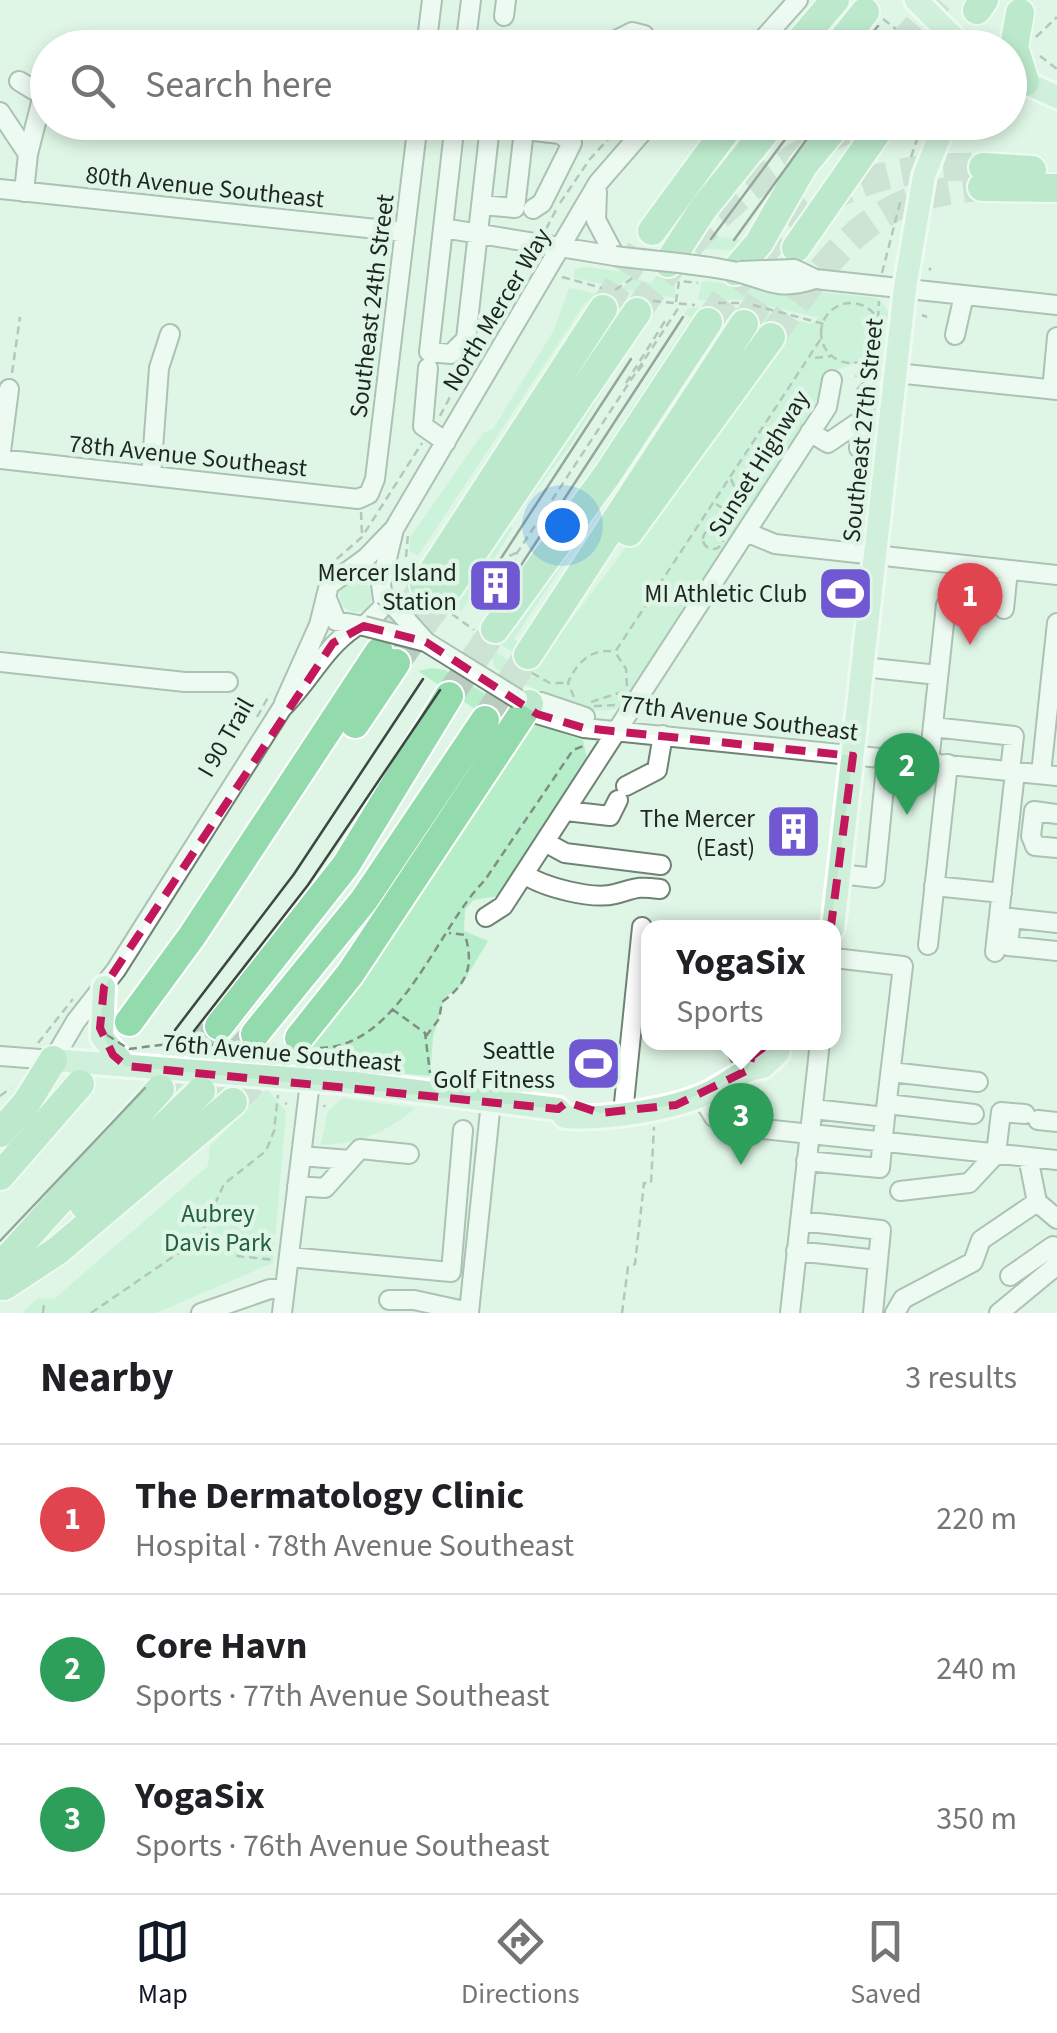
<!DOCTYPE html>
<html lang="en">
<head>
<meta charset="utf-8">
<style>
	body { margin:0; font-family:"Source Sans 3",sans-serif; background:#f2f2f2; color:#202124 }
	.you { position:absolute; left:562px; top:525px; width:35px; height:35px; margin:-25px; border:8px solid #fff; border-radius:50%; background:#1a73e8; box-shadow:0 0 0 15px #1a73e833 }
	.badge { display:grid; place-items:center; width:65px; height:65px; border-radius:50%; background:#111827; color:#fff; font-size:32px; font-weight:700 }
	.pin { position:absolute; translate:-50% -82px; filter:drop-shadow(0 2px 5px #0008) }
	.pin::after { content:''; position:absolute; top:52px; width:35px; height:30px; background:inherit; clip-path:polygon(0 0,100% 0,50% 100%) }
	.popup { position:absolute; left:641px; top:920px; width:200px; height:130px; box-sizing:border-box; display:grid; place-content:center; border-radius:20px; background:#fff; filter:drop-shadow(0 2px 8px #0005); font-size:32px; white-space:nowrap; color:#757577 }
	.popup b { font-size:38px; color:#202124 }
	.popup::after { content:''; position:absolute; left:50%; top:100%; margin-left:-20px; border:20px solid transparent; border-top-color:#fff }
	.list { margin:0; padding:0; list-style:none }
	h2 { display:flex; justify-content:space-between; align-items:center; height:130px; margin:0; padding:0 40px; font-size:42px }
	h2 small { font-size:32px; font-weight:400; color:#757577 }
	.list li { display:grid; grid-template-columns:65px 1fr auto; gap:30px; align-items:center; box-sizing:border-box; height:150px; padding:0 40px; border-top:2px solid #e0e0e0 }
	.list b { display:block; font-size:38px; white-space:nowrap }
	.list p { margin:0; font-size:32px; white-space:nowrap; color:#757577 }
	.list em { font-size:32px; font-style:normal; color:#757577 }
	.icon { flex:none; width:55px; height:55px; fill:none; stroke:currentColor; stroke-width:2; stroke-linecap:round; stroke-linejoin:round }
	.map { position:relative; flex:none; width:1057px; height:1313px; overflow:hidden }
	.search { position:absolute; background:#fff; box-shadow:0 5px 15px #0003; left:30px; right:30px; top:30px; height:110px; display:flex; align-items:center; gap:25px; box-sizing:border-box; padding:0 35px; border-radius:55px; color:#757577; font-size:38px }
	.sheet { height:580px; background:#fff }
	nav { display:flex; justify-content:space-around; align-items:center; box-sizing:border-box; height:140px; border-top:2px solid #e0e0e0; background:#fff; font-size:28px; color:#757577 }
	nav a { display:grid; justify-items:center; gap:5px }
	nav .on { color:#111827 }
	.map>svg:first-child { display:block }
</style>
</head>
<body>
<div class="map">
<svg width="1057" height="1313" viewBox="0 0 1057 1313">
	<rect width="100%" height="100%" fill="#dff5e6"/>
	<!-- green -->
	<path fill="#b6eec9" fill-rule="evenodd" d="M 700,235 L 755,241 L 735,250 L 705,249 Z
		M 585,267 L 632,273 L 633,275 L 615,287 L 574,278 L 574,269 Z
		M 656,276 L 674,277 L 676,298 L 620,289 L 634,279 L 651,283 Z
		M 702,281 L 878,298 L 892,316 C 876,349 872,361 834,370 L 780,467 L 622,706 C 593,724 524,684 496,669 L 488,649 L 473,641 L 472,635 L 533,677 L 536,669 L 492,638 L 630,427 L 551,530 L 691,317 L 684,315 L 688,308 L 749,308 L 811,324 L 819,318 L 746,300 L 698,300 ZM 726,319 L 759,322 L 633,538 L 543,657 L 514,639 Z
		M 569,288 L 656,305 L 657,311 L 651,310 L 574,440 L 510,525 L 513,528 L 461,612 L 447,607 L 521,461 L 621,307 L 585,303 L 418,556 L 409,550 L 411,536 L 483,433 L 493,429 L 554,330 Z
		M340 596a16 16 0 1 1 32 0a16 16 0 1 1-32 0Z
		M 432,668 L 445,670 L 509,708 L 503,728 L 418,671 Z
		M 528,721 L 583,740 L 587,759 L 499,896 L 473,900 L 465,910 L 464,931 L 488,941 L 461,986 L 445,997 L 433,1037 L 430,1076 L 283,1064 Z
		M 267,1089 L 286,1112 L 273,1263 L 156,1313 L 22,1313 L 38,1298 L 54,1299 L 208,1166 L 210,1146 Z
		M 343,1098 L 415,1108 C 388,1132 357,1144 321,1145 L 328,1111 Z"/>
	<g fill="none" stroke-linecap="round" stroke-linejoin="round">
		<!-- highway-tunnel -->
		<path stroke="#b8ccbf" stroke-width="28" stroke-dasharray="28 14" stroke-linecap="butt" d="M 899,47 L 939,0
			M 944,48 L 977,10
			M 603,309 L 652,231
			M 637,312 C 695,228 769,159 866,122
			M 708,322 C 784,214 844,163 983,167
			M 744,324 L 788,259
			M 771,337 C 834,253 867,194 982,187
			M 389,638 L 424,585
			M 396,663 L 442,598
			M 449,696 L 495,629
			M 485,720 L 528,655
			M 164,1084 L 219,1026
			M 206,1087 L 255,1034
			M 233,1102 L 299,1038"/>
		<defs>
			<path id="minor" d="M 504,16 L 506,0
				M 426,48 L 432,0
				M 465,48 L 471,0
				M 619,48 L 620,38 L 632,32 L 644,35 L 651,48
				M 755,48 L 798,0
				M 19,81 L 42,95
				M 0,112 L 28,154
				M 455,122 L 429,352 L 451,354 L 466,339 L 490,126
				M 457,122 L 524,130 L 515,208 L 481,205
				M 524,130 L 560,134 L 572,143 L 542,203 L 533,209
				M 0,189 L 405,232
				M 24,192 L 28,154 L 48,75
				M 597,192 L 596,220 L 615,256
				M 443,228 L 615,256
				M 815,279 L 1057,305
				M 955,335 L 964,295
				M 1057,337 L 1053,380 L 1057,380
				M 428,368 L 423,426 L 446,442
				M 896,373 L 1057,390
				M 9,389 L 0,459 L 358,499 L 369,494 L 375,479 L 418,122
				M 810,432 L 828,443 L 863,419
				M 887,452 L 859,448 L 866,394 L 874,386 L 895,385
				M 151,476 L 159,368 L 170,334
				M 746,532 L 775,544 L 1057,575
				M 381,584 L 394,529 L 598,183 L 651,122
				M 326,596 L 336,621 L 364,626 L 384,606 L 381,584
				M 1004,609 L 1008,570
				M 0,662 L 185,682 L 228,682
				M 863,667 L 938,675
				M 1051,678 L 1057,623
				M 523,701 L 537,714 L 584,728 L 1057,776
				M 284,703 L 319,625 L 329,585 L 366,558 L 394,529
				M 529,704 L 541,702 L 585,717
				M 933,727 L 1014,736 L 1010,771
				M 929,762 L 946,605
				M 1041,774 L 1051,678 L 1057,679
				M 626,786 L 657,770 L 663,735
				M 566,811 L 610,816 L 618,800
				M 1057,814 L 1034,811 L 1031,836 L 1035,846 L 1057,848
				M 545,842 L 565,853 L 661,865
				M 524,874 C 543,887 592,900 615,894 C 637,888 636,886 660,889
				M 840,874 L 875,878 L 887,757
				M 934,886 L 1002,893
				M 486,917 L 503,906 L 827,407 L 832,380
				M 1057,923 L 1011,918 L 1008,946 L 1057,951
				M 928,945 L 948,764
				M 995,952 L 1015,772
				M 834,958 L 903,966 L 885,1117
				M 732,1042 L 748,1070
				M 0,1056 L 53,1060 L 76,1021 L 116,970 L 282,708 C 309,682 323,649 354,628
				M 891,1072 L 978,1082
				M 701,1096 L 714,1117 L 735,1126 L 1057,1160
				M 745,1097 L 751,1107 L 749,1127
				M 887,1104 L 974,1114
				M 623,1113 L 642,927
				M 1038,1120 L 1057,1122
				M 301,1156 L 350,1160
				M 1028,1157 L 1037,1202 L 1057,1219
				M 806,1161 L 880,1168 L 885,1117 L 813,1109
				M 297,1186 L 325,1188 L 360,1149 L 409,1154
				M 900,1191 L 969,1183 L 996,1154 L 1001,1112 L 1025,1114
				M 800,1221 L 881,1230 L 873,1313
				M 796,1251 L 878,1260
				M 289,1257 L 451,1272 L 463,1130
				M 1010,1276 L 1053,1246 L 1057,1252
				M 389,1300 L 414,1300 L 469,1312 L 491,1102
				M 201,1313 L 270,1289 L 285,1289
				M 282,1313 L 310,1082
				M 790,1313 L 820,1042
				M 895,1313 L 903,1299 L 973,1262 L 981,1240 L 1037,1202
				M 999,1313 L 1057,1265"/>
			<path id="major" d="M 916,0 L 964,48
				M 1013,77 L 1057,97
				M 833,928 L 905,288 L 924,176 L 945,122
				M 104,987 L 102,1037 L 126,1066
				M 53,1060 L 355,1083 L 558,1109 L 565,1117 C 602,1120 670,1110 706,1094 C 725,1086 743,1068 763,1067 L 778,1053 L 779,1042"/>
			<path id="highway" d="M 977,10 L 984,0
				M 1020,13 L 1014,47 L 1025,82
				M 794,48 L 835,0
				M 836,48 L 865,12
				M 899,48 L 899,47
				M 983,167 L 1032,170
				M 982,187 L 1057,188
				M 652,231 L 732,122
				M 796,248 L 884,122
				M 668,263 L 703,209 L 773,122
				M 735,271 L 759,243 L 803,166 L 839,122
				M 629,532 L 771,337
				M 424,585 L 603,309
				M 442,598 L 637,312
				M 495,629 L 607,475 L 708,322
				M 528,655 L 744,324
				M 355,724 L 396,663
				M 129,1022 L 192,936 L 379,652
				M 219,1026 L 346,865 L 449,696
				M 255,1034 L 364,900 L 485,720
				M 299,1038 L 350,974 L 529,704
				M 0,1133 L 27,1102 L 53,1060
				M 0,1176 L 80,1084
				M 84,1205 L 201,1091
				M 0,1267 L 160,1089
				M 4,1286 L 57,1251 L 233,1102"/>
		</defs>
		<!-- minor casing -->
		<use href="#minor" stroke="#6f8375" stroke-width="22"/>
		<!-- major casing -->
		<use href="#major" stroke="#fff" stroke-width="28"/>
		<!-- highway casing -->
		<use href="#highway" stroke="#fff" stroke-width="32"/>
		<!-- path -->
		<path stroke="#808f85" stroke-width="2.5" stroke-dasharray="8 5" stroke-linecap="butt" d="M 883,19 L 896,29
			M 1036,37 L 1057,17
			M 1040,56 L 1057,69
			M 911,157 L 923,122
			M 560,203 L 590,159 L 624,122
			M 546,229 L 556,210
			M 929,270 L 931,268
			M 882,273 L 901,199
			M 562,277 L 602,288
			M 615,290 L 634,277
			M 653,301 L 695,305
			M 676,302 L 679,281 L 698,283
			M 718,303 L 740,303
			M821 333a30 30 0 1 1 60 0a30 30 0 1 1-60 0Z
			M 753,305 L 824,324
			M 922,315 L 927,317
			M 878,319 L 879,301
			M 483,337 L 530,258
			M 815,358 L 831,356
			M 638,371 L 646,361
			M 12,373 L 20,317
			M 856,377 L 866,361
			M 626,383 L 665,321
			M 440,416 L 471,357
			M 731,479 L 739,498
			M 716,504 L 730,513
			M 361,512 L 362,534
			M703 539a10 10 0 1 1 20 0a10 10 0 1 1-20 0Z
			M 719,529 L 739,500 L 743,511
			M 406,557 L 408,535
			M 513,567 L 517,553 L 681,304
			M 317,576 L 362,537 L 422,443
			M 483,610 L 512,567
			M 483,611 L 479,603 L 509,556 L 516,553
			M 452,614 L 474,630
			M 532,673 L 550,683 L 567,683
			M 627,686 L 626,669 L 615,652 L 822,337
			M 574,697 L 568,683 C 576,663 592,647 615,652
			M 591,702 L 625,691
			M 594,706 L 616,705
			M 257,717 L 270,694
			M 392,1009 L 425,1033 L 430,1073
			M 426,1036 L 439,1019 L 442,1002 C 468,983 474,965 465,935 L 449,933
			M 38,1043 L 73,999
			M 320,1048 C 400,1047 437,928 485,880 L 573,750 L 586,745
			M 281,1062 L 281,1053
			M 0,1096 L 11,1088
			M 285,1104 L 287,1103
			M 324,1105 L 325,1107
			M 201,1239 L 238,1256 L 274,1260
			M 43,1313 L 44,1303
			M 91,1313 L 199,1239 L 224,1184 L 266,1151 L 274,1131 L 278,1095
			M 622,1313 L 628,1267 L 635,1264 L 644,1183 L 651,1183 L 654,1127"/>
		<!-- minor -->
		<use href="#minor" stroke="#fff" stroke-width="18"/>
		<!-- major -->
		<use href="#major" stroke="#bee9ce" stroke-width="22"/>
		<!-- highway -->
		<use href="#highway" stroke="#93daad" stroke-width="28"/>
		<!-- tram -->
		<path stroke="#3d4741" stroke-width="2.5" d="M 860,48 L 878,26
			M 711,239 L 798,122
			M 734,240 L 819,122
			M 477,595 L 631,359
			M 499,599 L 683,317
			M 175,1030 L 294,874 L 423,679
			M 194,1031 L 308,885 L 440,690
			M 0,1241 L 145,1088"/>
		<defs>
			<path id="minor-bridge" d="M 615,256 C 653,261 694,263 732,271 C 769,279 776,292 815,279
				M 740,271 L 794,269 L 815,279
				M 385,596 L 426,642 L 518,699
				M 364,626 L 426,642"/>
		</defs>
		<!-- minor-bridge casing -->
		<use href="#minor-bridge" stroke="#6f8375" stroke-width="22" stroke-linecap="butt"/>
		<!-- path-bridge -->
		<path stroke="#808f85" stroke-width="2.5" stroke-dasharray="8 5" stroke-linecap="butt" d="M 107,1035 L 129,1049 L 183,1042 L 281,1053 L 308,1048"/>
		<!-- minor-bridge -->
		<use href="#minor-bridge" stroke="#fff" stroke-width="18"/>
	</g>
	<!-- marked area -->
	<path d="M0 0H1057V1313H0ZM 364,626 L 426,642 L 537,714 L 584,728 L 853,756 L 827,957 L 794,1025 L 752,1056 L 748,1070 L 676,1105 L 600,1113 L 567,1102 L 558,1109 L 126,1066 L 113,1055 L 100,1028 L 104,987 L 333,643 Z" fill="#dff5e6" fill-opacity=".55" fill-rule="evenodd"/>
	<path fill="none" stroke="#c2185b" stroke-width="8" stroke-dasharray="20 12" stroke-linejoin="round" d="M 364,626 L 426,642 L 537,714 L 584,728 L 853,756 L 827,957 L 794,1025 L 752,1056 L 748,1070 L 676,1105 L 600,1113 L 567,1102 L 558,1109 L 126,1066 L 113,1055 L 100,1028 L 104,987 L 333,643 Z"/>
	<!-- icons -->
	<defs>
		<symbol id="building-square" viewBox="-11 -11 22 22"><rect x="-9" y="-9" width="18" height="18" rx="4" fill="#7058d2" stroke="#dff5e6"/><path d="M-4-6H4V6H1V3H-1V6H-4ZM-2.5-4.3h1.7v1.8h-1.7ZM.8-4.3h1.7v1.8H.8ZM-2.5-1h1.7V.8h-1.7ZM.8-1h1.7V.8H.8Z" fill="#fff"/></symbol>
		<symbol id="stadium-square" viewBox="-11 -11 22 22"><rect x="-9" y="-9" width="18" height="18" rx="4" fill="#7058d2" stroke="#dff5e6"/><path d="M0-5a6.5 5 0 1 0 0 10a6.5 5 0 1 0 0-10ZM-3.5-1.8h7v3.6h-7Z" fill="#fff"/></symbol>
	</defs>
	<g fill-rule="evenodd">
		<use href="#building-square" x="464" y="554" width="63" height="63"/>
		<use href="#stadium-square" x="814" y="562" width="63" height="63"/>
		<use href="#building-square" x="762" y="800" width="63" height="63"/>
		<use href="#stadium-square" x="562" y="1032" width="63" height="63"/>
	</g>
	<g text-anchor="middle" stroke-width="9" stroke-linejoin="round" paint-order="stroke">
		<!-- street labels -->
		<g font-size="25" fill="#1e2621" stroke="#dff5e6">
			<text transform="translate(205 186) rotate(6)" y="9">80th Avenue Southeast</text>
			<text transform="translate(371 306) rotate(-83)" y="9">Southeast 24th Street</text>
			<text transform="translate(496 309) rotate(-59)" y="9">North Mercer Way</text>
			<text transform="translate(862 430) rotate(-84)" y="9">Southeast 27th Street</text>
			<text transform="translate(188 455) rotate(6)" y="9">78th Avenue Southeast</text>
			<text transform="translate(758 463) rotate(-58)" y="9">Sunset Highway</text>
			<text transform="translate(739 717) rotate(7)" y="9">77th Avenue Southeast</text>
			<text transform="translate(225 737) rotate(-60)" y="9">I 90 Trail</text>
			<text transform="translate(282 1052) rotate(5)" y="9">76th Avenue Southeast</text>
		</g>
		<!-- poi labels -->
		<g font-size="25" fill="#1e2621" stroke="#dff5e6" text-anchor="end">
			<text x="457" y="581">Mercer Island<tspan x="457" dy="29">Station</tspan></text>
			<text x="807" y="602">MI Athletic Club</text>
			<text x="755" y="827">The Mercer<tspan x="755" dy="29">(East)</tspan></text>
			<text x="555" y="1059">Seattle<tspan x="555" dy="29">Golf Fitness</tspan></text>
		</g>
		<!-- park labels -->
		<g font-size="25" fill="#22623e" stroke="#dff5e6">
			<text x="218" y="1222">Aubrey<tspan x="218" dy="29">Davis Park</tspan></text>
		</g>
	</g>
</svg>
<div class="you"></div>
<div class="pin badge" style="left:970px;top:645px;background:#e0444e">1</div>
<div class="pin badge" style="left:907px;top:815px;background:#2e9e5b">2</div>
<div class="pin badge" style="left:741px;top:1165px;background:#2e9e5b">3</div>
<div class="popup"><b>YogaSix</b>Sports</div>
<div class="search"><svg class="icon" aria-label="search" viewBox="0 0 24 24"><circle cx="10" cy="10" r="6"/><path d="M15 15l6 6"/></svg>Search here</div>
</div>
<section class="sheet">
<h2>Nearby<small>3 results</small></h2>
<ul class="list">
<li><span class="badge" style="background:#e0444e">1</span><div><b>The Dermatology Clinic</b><p>Hospital · 78th Avenue Southeast</p></div><em>220 m</em></li>
<li><span class="badge" style="background:#2e9e5b">2</span><div><b>Core Havn</b><p>Sports · 77th Avenue Southeast</p></div><em>240 m</em></li>
<li><span class="badge" style="background:#2e9e5b">3</span><div><b>YogaSix</b><p>Sports · 76th Avenue Southeast</p></div><em>350 m</em></li>
</ul>
</section>
<nav>
<a class="on"><svg class="icon" aria-label="map" viewBox="0 0 24 24"><path d="M3 6l6-2 6 2 6-2v14l-6 2-6-2-6 2zM9 4v14M15 6v14"/></svg>Map</a>
<a><svg class="icon" aria-label="directions" viewBox="0 0 24 24"><path d="M12 3l9 9-9 9-9-9zM9 14v-3h6M13 9l2 2-2 2"/></svg>Directions</a>
<a><svg class="icon" aria-label="saved" viewBox="0 0 24 24"><path d="M7 4h10v16l-5-4-5 4z"/></svg>Saved</a>
</nav>
</body>
</html>
